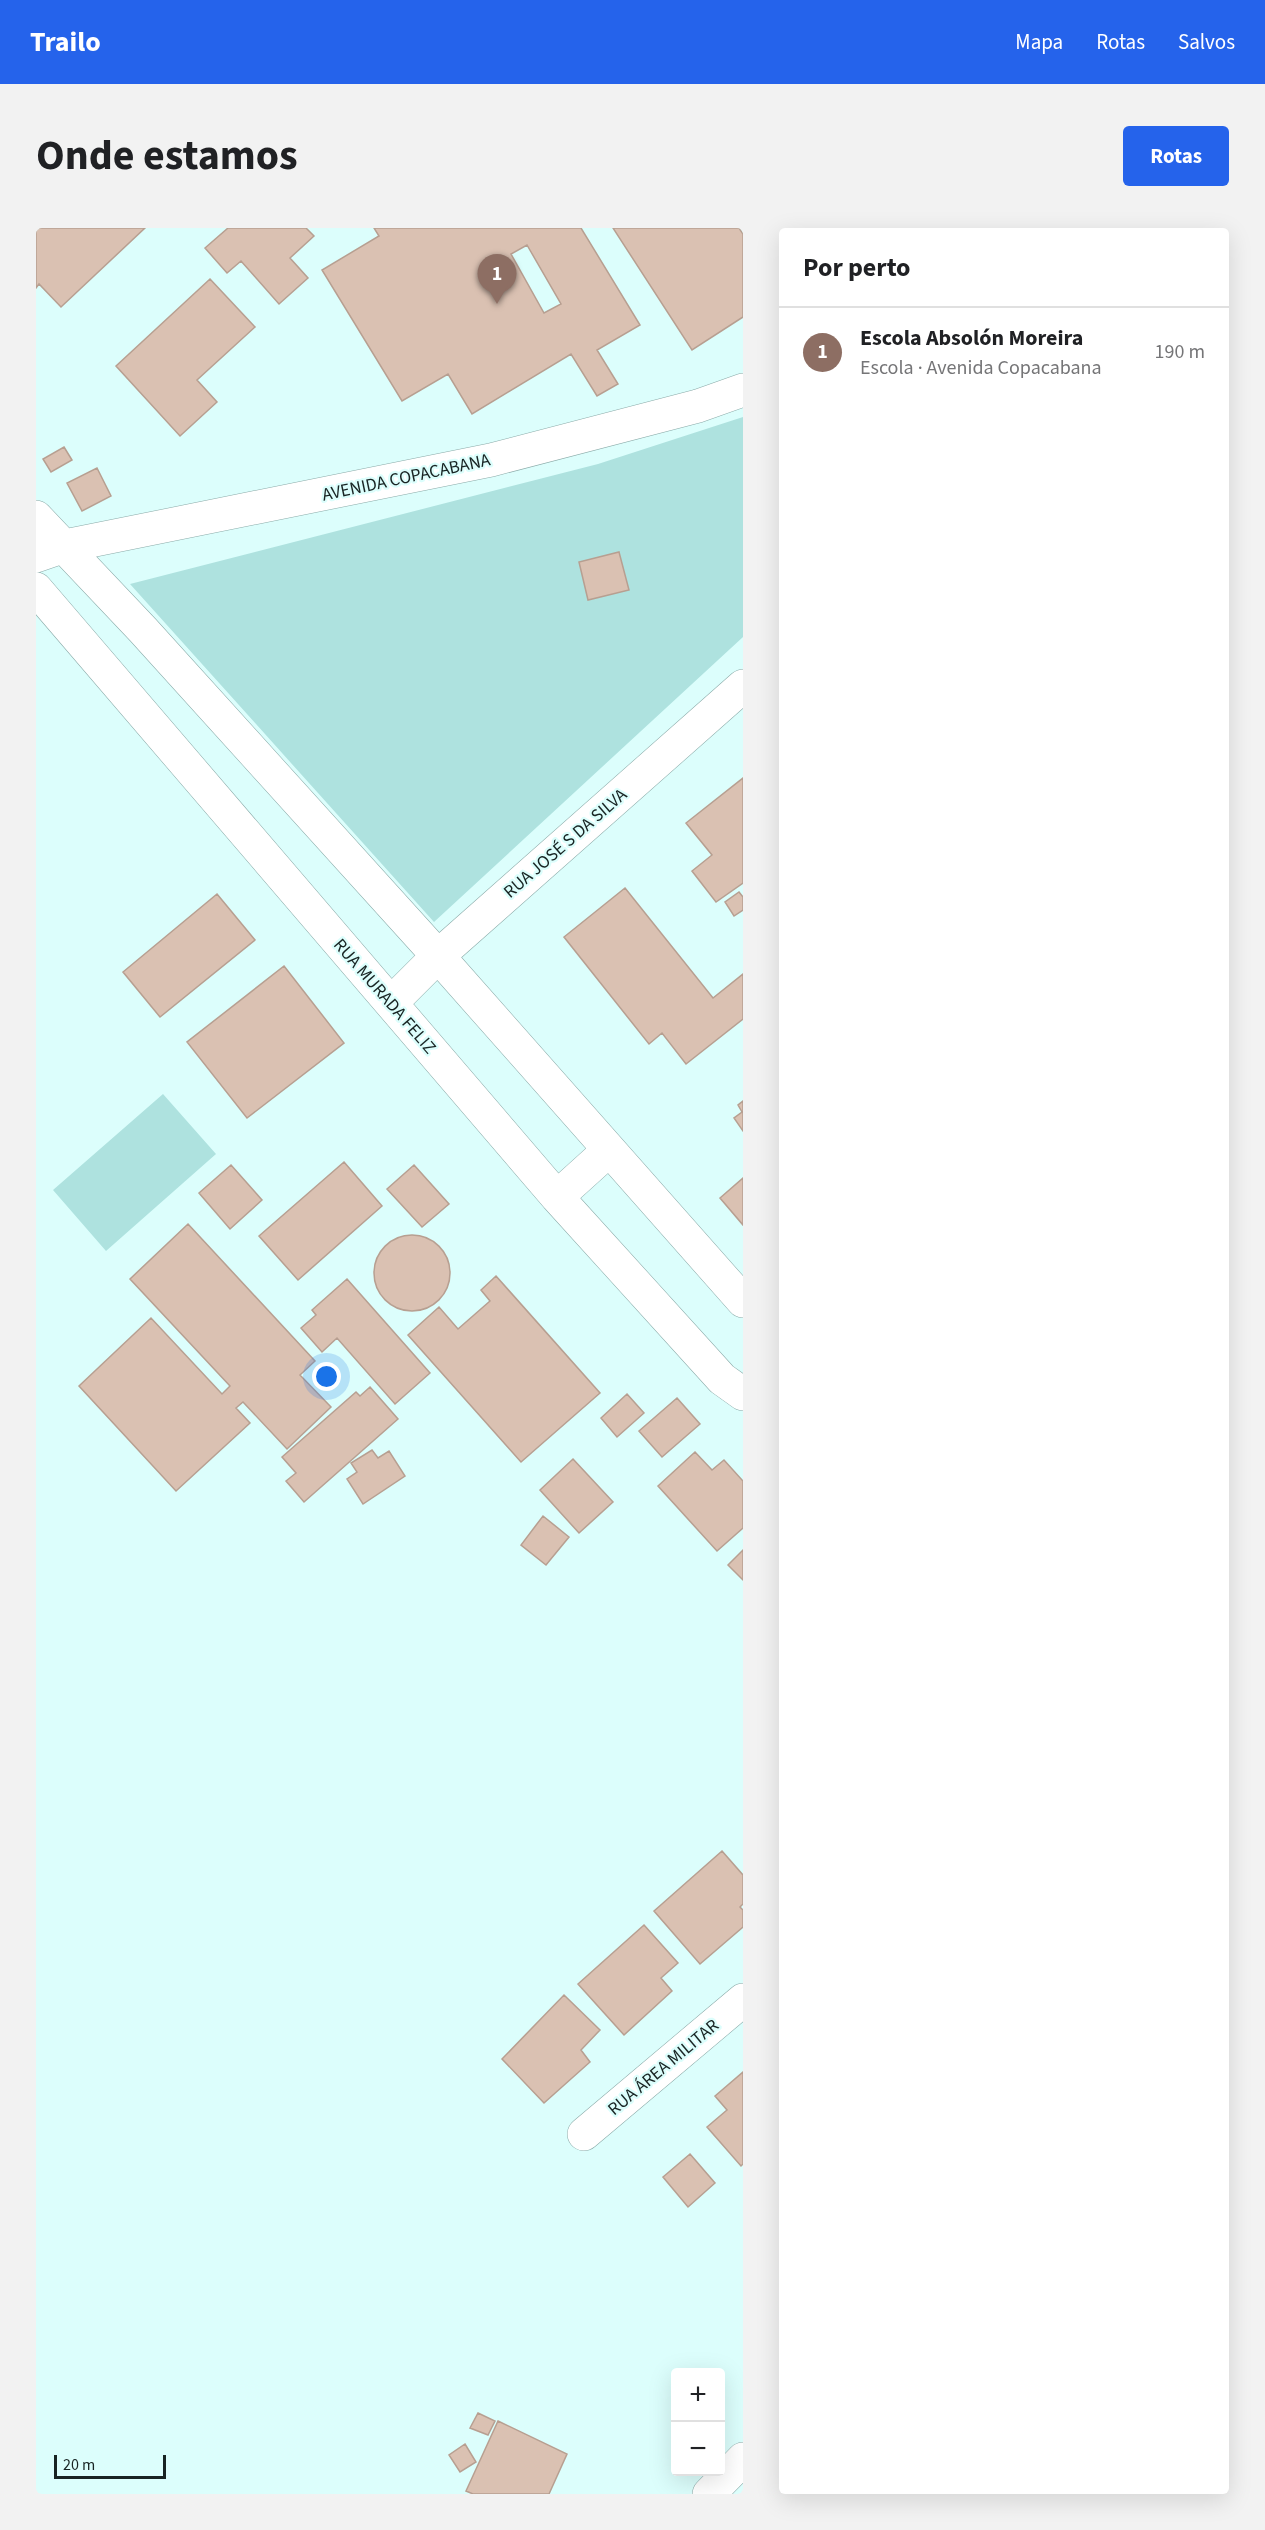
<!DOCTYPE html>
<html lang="pt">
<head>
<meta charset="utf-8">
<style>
	body { margin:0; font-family:"Source Sans 3",sans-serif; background:#f2f2f2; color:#202124 }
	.controls { position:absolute; right:18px; bottom:18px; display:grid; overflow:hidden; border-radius:6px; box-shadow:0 6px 24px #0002 }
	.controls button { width:54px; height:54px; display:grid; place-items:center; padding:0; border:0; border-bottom:2px solid #e0e0e0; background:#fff; color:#202124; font:30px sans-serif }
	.scale { position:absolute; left:18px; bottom:15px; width:112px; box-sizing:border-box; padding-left:6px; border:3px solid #182423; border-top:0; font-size:16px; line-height:21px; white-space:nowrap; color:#182423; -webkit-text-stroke:4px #dcfefc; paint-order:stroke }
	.you { position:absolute; left:291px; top:1149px; width:21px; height:21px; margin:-15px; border:4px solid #fff; border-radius:50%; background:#1a73e8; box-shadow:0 0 0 9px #1a73e833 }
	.badge { display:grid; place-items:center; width:39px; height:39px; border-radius:50%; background:#2563eb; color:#fff; font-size:20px; font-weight:700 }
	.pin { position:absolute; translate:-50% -50px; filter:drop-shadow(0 2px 3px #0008) }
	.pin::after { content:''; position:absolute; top:32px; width:21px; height:18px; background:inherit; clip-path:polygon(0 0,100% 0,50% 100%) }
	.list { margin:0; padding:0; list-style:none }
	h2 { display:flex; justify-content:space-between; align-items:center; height:78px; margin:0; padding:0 24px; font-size:26px }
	h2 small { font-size:20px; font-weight:400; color:#757577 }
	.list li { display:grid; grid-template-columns:39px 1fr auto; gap:18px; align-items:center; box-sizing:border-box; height:90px; padding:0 24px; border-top:2px solid #e0e0e0 }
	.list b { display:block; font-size:22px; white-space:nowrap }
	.list p { margin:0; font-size:20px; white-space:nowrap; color:#757577 }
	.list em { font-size:20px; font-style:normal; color:#757577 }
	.map { position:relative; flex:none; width:707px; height:2266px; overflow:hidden; border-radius:6px }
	header { display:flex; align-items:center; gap:36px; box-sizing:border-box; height:84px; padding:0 30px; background:#2563eb; color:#fff }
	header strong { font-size:28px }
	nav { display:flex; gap:33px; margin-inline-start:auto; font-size:21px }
	.intro { display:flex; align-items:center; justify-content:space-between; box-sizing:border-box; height:144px; padding:0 36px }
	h1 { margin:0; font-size:42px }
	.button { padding:15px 27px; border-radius:6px; background:#2563eb; color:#fff; font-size:21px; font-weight:700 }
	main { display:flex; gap:36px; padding:0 36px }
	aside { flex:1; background:#fff; border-radius:6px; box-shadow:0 6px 24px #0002 }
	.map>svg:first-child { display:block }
</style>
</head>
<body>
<header>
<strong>Trailo</strong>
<nav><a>Mapa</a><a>Rotas</a><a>Salvos</a></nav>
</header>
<div class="intro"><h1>Onde estamos</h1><a class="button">Rotas</a></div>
<main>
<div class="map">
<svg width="707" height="2266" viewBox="0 0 707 2266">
	<rect width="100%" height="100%" fill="#dcfefc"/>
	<!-- green -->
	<path fill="#aee2df" d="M 707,189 L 707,409 L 398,694 L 94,356 L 562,236 Z
		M 127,866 L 180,926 L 70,1023 L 17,962 Z"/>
	<!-- building -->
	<path fill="#dac1b2" stroke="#b79f91" stroke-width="1.5" fill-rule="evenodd" d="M 0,0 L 109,0 L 25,79 L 3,56 L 0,60 Z
		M 192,0 L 270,0 L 278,8 L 254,30 L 272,50 L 243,76 L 205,33 L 191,45 L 169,20 Z
		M 338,0 L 545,0 L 604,97 L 561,122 L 582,156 L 561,168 L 535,126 L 436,186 L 412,146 L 366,173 L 286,42 L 343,8 ZM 491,17 L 525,76 L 508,85 L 475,26 Z
		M 577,0 L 703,0 L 707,6 L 707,89 L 656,122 Z
		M 174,51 L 219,99 L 161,152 L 181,174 L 144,208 L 80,138 Z
		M 28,219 L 36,232 L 15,244 L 7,231 Z
		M 61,240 L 75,268 L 46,283 L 31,255 Z
		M 583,324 L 593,362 L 552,372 L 543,334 Z
		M 707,550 L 707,655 L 680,674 L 656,643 L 676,627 L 650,595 Z
		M 589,660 L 677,770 L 707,746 L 707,791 L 650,836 L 626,805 L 613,816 L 528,709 Z
		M 703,664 L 707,669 L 707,682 L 698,688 L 689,674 Z
		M 181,666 L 219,712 L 124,789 L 87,744 Z
		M 248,738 L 308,815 L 211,890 L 151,814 Z
		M 707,873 L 707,903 L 698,890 L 706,884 L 702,877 Z
		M 308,934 L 346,978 L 262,1052 L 223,1008 Z
		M 195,937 L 226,972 L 194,1001 L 163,965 Z
		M 378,937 L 413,976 L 386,999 L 351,961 Z
		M 707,950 L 707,997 L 684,970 Z
		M 152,996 L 279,1133 L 264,1147 L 295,1179 L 251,1221 L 207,1174 L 200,1180 L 214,1195 L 140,1263 L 43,1158 L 115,1090 L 186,1166 L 194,1158 L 94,1051 Z
		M338 1045a38 38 0 1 1 76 0a38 38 0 1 1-76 0Z
		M 460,1048 L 564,1165 L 485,1234 L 372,1107 L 403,1079 L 422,1101 L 454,1073 L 445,1062 Z
		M 311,1051 L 394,1145 L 359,1176 L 301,1110 L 286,1124 L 265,1100 L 280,1087 L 276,1082 Z
		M 334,1159 L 362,1191 L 268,1274 L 250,1253 L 260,1245 L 246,1229 L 320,1164 L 324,1168 Z
		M 591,1166 L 608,1185 L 581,1209 L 565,1190 Z
		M 641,1170 L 664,1196 L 626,1229 L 603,1203 Z
		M 336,1222 L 342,1230 L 353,1223 L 369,1248 L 327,1276 L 311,1251 L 321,1244 L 315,1235 Z
		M 659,1224 L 676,1242 L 688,1232 L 707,1253 L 707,1300 L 681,1323 L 622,1258 Z
		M 537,1231 L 577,1274 L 543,1305 L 504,1262 Z
		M 507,1288 L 533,1309 L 510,1337 L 485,1317 Z
		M 707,1322 L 707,1352 L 692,1337 Z
		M 686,1623 L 707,1647 L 707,1676 L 704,1679 L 707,1682 L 707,1699 L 664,1736 L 618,1683 Z
		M 608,1697 L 642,1735 L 625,1750 L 636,1763 L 588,1807 L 542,1756 Z
		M 528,1767 L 564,1802 L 545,1822 L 554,1834 L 508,1875 L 466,1831 Z
		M 707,1844 L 707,1936 L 705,1938 L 671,1899 L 691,1882 L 679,1868 Z
		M 654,1926 L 679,1955 L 652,1979 L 627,1949 Z
		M 442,2185 L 459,2193 L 452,2207 L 434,2200 Z
		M 462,2193 L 531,2226 L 513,2266 L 437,2266 L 430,2263 Z
		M 429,2216 L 440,2234 L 424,2244 L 413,2227 Z"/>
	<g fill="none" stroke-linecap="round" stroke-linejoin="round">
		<defs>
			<path id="minor" d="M 0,289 L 107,402 L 402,728 L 707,1073
				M 0,328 L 29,318 L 455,232 L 662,178 L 707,162
				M 0,361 L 521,969 L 686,1151 L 707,1166
				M 355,775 L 402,728 L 707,458
				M 521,969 L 573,922
				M 548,1906 L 707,1772
				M 673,2266 L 707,2231"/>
		</defs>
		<!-- minor casing -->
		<use href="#minor" stroke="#8aaaa8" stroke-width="34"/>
		<!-- minor -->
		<use href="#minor" stroke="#fff" stroke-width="33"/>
	</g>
	<g text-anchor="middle" stroke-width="4.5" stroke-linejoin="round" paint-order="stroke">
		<!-- street labels -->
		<g font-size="18" fill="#182423" stroke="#dcfefc">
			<text transform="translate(370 249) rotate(-12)" y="6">AVENIDA COPACABANA</text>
			<text transform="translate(529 615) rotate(-41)" y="6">RUA JOSÉ S DA SILVA</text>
			<text transform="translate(349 768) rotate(49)" y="6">RUA MURADA FELIZ</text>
			<text transform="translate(627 1839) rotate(-40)" y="6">RUA ÁREA MILITAR</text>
		</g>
	</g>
</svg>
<div class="controls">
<button>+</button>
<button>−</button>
</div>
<div class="scale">20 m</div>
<div class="you"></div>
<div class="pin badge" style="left:461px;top:76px;background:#8d6e63">1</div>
</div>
<aside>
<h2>Por perto<small></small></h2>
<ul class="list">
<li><span class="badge" style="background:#8d6e63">1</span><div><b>Escola Absolón Moreira</b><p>Escola · Avenida Copacabana</p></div><em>190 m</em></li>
</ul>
</aside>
</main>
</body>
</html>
